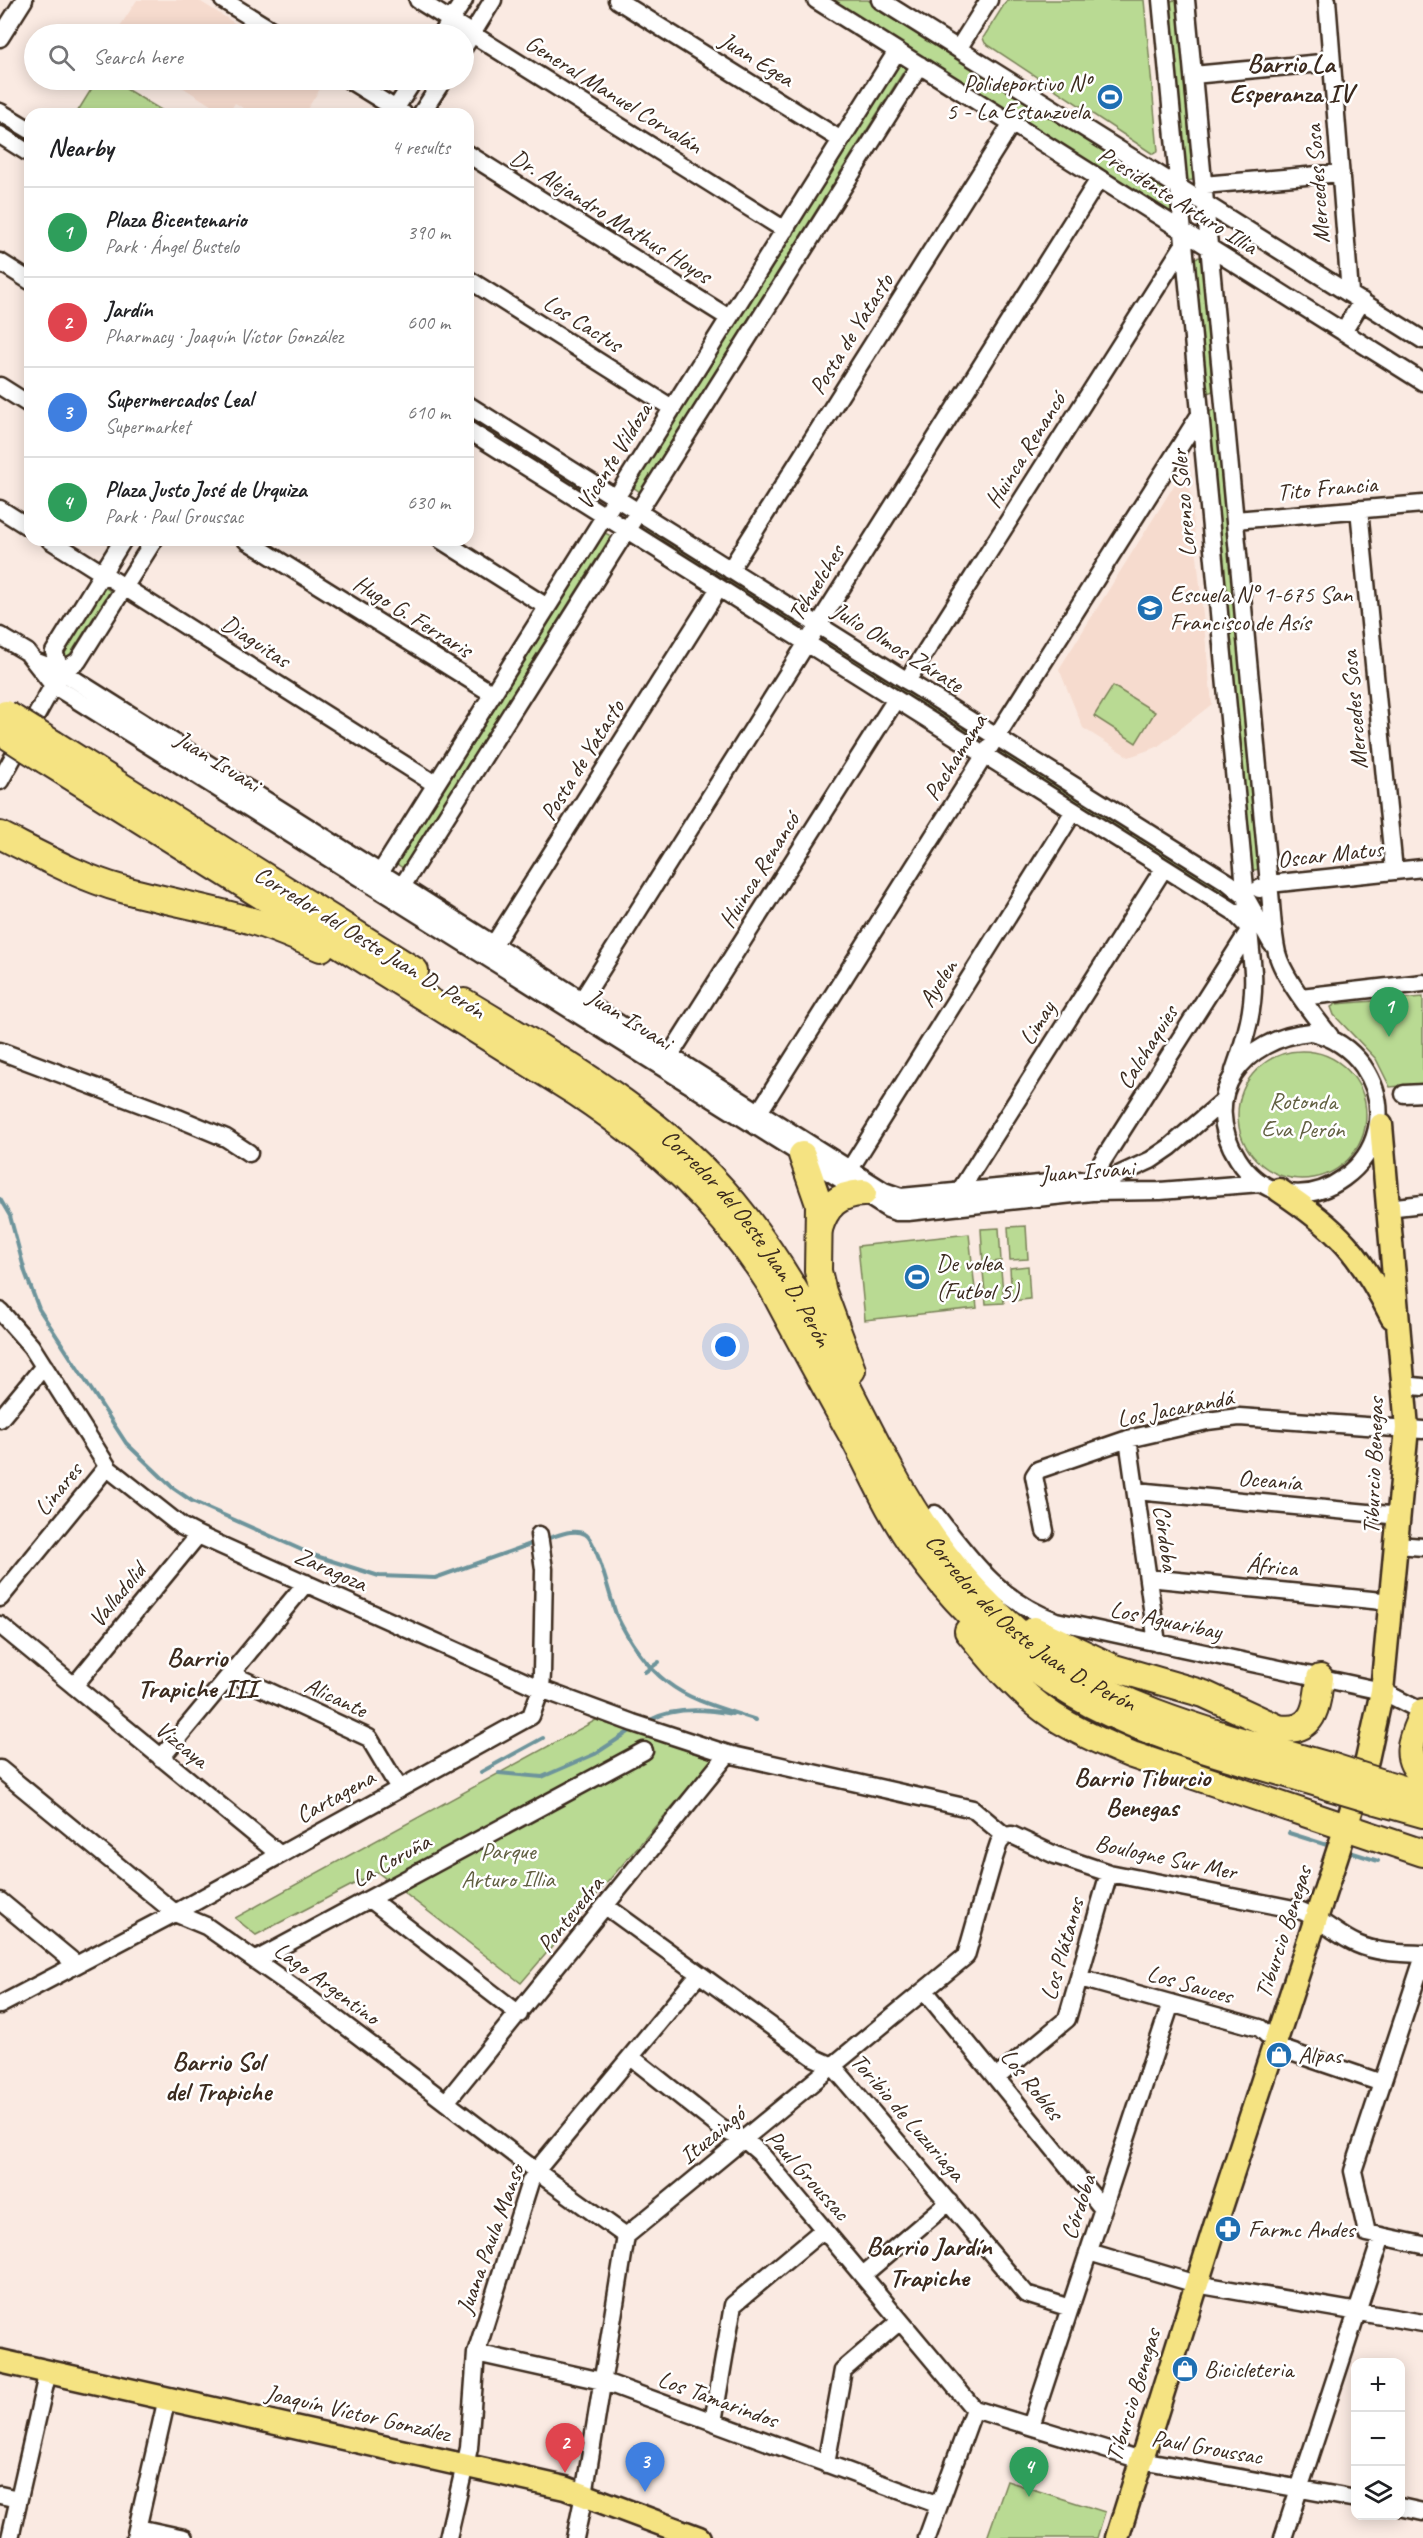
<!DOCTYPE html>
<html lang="en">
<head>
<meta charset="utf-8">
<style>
	body { margin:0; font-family:Caveat,sans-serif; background:#f6f6f6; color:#202124 }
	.controls { position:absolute; right:18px; bottom:18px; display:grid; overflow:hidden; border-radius:12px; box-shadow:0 3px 15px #0003 }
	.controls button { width:54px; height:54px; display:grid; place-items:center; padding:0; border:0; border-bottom:2px solid #e0e0e0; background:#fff; color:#202124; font:30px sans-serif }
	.you { position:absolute; left:726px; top:1347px; width:21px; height:21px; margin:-15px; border:4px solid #fff; border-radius:50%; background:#1a73e8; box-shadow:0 0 0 9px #1a73e833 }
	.badge { display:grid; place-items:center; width:39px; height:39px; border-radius:50%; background:#d93025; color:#fff; font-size:20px; font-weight:700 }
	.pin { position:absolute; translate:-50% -50px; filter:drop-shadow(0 2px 3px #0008) }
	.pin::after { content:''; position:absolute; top:32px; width:21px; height:18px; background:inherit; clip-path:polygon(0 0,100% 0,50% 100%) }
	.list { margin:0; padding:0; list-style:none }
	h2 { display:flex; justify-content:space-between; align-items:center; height:78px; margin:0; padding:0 24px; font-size:26px }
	h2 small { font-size:20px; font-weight:400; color:#757577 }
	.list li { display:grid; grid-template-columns:39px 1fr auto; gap:18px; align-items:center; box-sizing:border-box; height:90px; padding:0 24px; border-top:2px solid #e0e0e0 }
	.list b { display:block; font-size:22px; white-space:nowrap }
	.list p { margin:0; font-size:20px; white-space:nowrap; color:#757577 }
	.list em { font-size:20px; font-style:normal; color:#757577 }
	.icon { flex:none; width:33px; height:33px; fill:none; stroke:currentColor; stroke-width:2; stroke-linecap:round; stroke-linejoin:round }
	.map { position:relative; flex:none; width:1423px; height:2538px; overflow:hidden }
	.search { position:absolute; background:#fff; box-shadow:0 3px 15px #0003; left:24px; top:24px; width:450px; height:66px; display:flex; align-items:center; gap:15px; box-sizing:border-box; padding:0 21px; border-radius:33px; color:#757577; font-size:22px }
	.panel { position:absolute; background:#fff; box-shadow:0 3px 15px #0003; left:24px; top:108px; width:450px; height:438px; border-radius:18px }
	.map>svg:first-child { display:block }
</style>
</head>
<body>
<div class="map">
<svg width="1423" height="2538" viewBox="0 0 1423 2538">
	<rect width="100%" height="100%" fill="#faeae2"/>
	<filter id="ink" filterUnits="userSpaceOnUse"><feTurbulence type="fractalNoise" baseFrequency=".0167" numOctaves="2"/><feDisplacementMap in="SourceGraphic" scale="12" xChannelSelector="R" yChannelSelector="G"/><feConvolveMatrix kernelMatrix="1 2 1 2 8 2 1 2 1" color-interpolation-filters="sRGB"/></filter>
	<g filter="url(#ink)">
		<!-- built -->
		<path fill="#f6dbce" d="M 137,0 L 198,0 L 252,34 L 115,34 Z
			M 171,80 L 322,80 L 325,81 L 304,114 L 253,114 L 235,103 L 228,114 L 225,114 Z
			M 1180,476 L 1189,477 L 1212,704 L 1157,747 L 1129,757 L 1083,728 L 1059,669 Z"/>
		<!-- green -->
		<path fill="#b9da93" stroke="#7a8258" stroke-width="1.5" d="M 829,0 L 868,0 L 1168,190 L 1171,193 L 1172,213 Z
			M 1007,0 L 1144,0 L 1158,151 L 1153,154 L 985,43 L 983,38 Z
			M 1177,0 L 1193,180 L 1185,181 L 1169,1 Z
			M 900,61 L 907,66 L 640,492 L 633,487 Z
			M 97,80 L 111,80 L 168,114 L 76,114 Z
			M 1201,257 L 1213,391 L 1205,394 L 1192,258 Z
			M 1216,409 L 1259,869 L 1250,871 L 1208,412 Z
			M 468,412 L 597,493 L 593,499 L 468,421 Z
			M 647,527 L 802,623 L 799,629 L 645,532 Z
			M 605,533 L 611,536 L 403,868 L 397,864 Z
			M 104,587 L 110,591 L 68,658 L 61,654 Z
			M 823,637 L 980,734 L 979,739 L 974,739 L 820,643 Z
			M 1113,686 L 1155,712 L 1136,743 L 1094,716 Z
			M 1002,750 L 1234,896 L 1230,900 L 1000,756 Z
			M 1423,997 L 1423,1084 L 1390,1087 L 1376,1059 L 1334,1015 L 1331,1007 L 1336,1004 Z
			M1238 1115a64 64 0 1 1 128 0a64 64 0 1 1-128 0Z
			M 1026,1226 L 1028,1259 L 1010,1260 L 1008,1227 Z
			M 999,1228 L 1001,1261 L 983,1263 L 981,1229 Z
			M 969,1234 L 977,1308 L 865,1320 L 858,1246 Z
			M 1028,1266 L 1030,1299 L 1012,1301 L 1010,1268 Z
			M 1001,1270 L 1004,1303 L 986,1304 L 983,1271 Z
			M 596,1720 L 713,1759 L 521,1983 L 377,1872 L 256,1935 L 235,1918 Z
			M 1007,2481 L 1105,2512 L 1097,2538 L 987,2538 Z"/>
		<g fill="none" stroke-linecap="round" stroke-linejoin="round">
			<!-- stream -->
			<path stroke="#6d949b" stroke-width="4" d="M 0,1199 L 10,1216 L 25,1272 L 39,1309 L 126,1443 L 173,1488 L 192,1501 L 313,1555 L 379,1576 L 435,1578 L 531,1544
				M 1412,1395 L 1423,1396
				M 549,1538 C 559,1535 575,1528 585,1534 C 597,1540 610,1598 616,1614 C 627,1638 646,1667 668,1683 C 692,1702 728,1710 756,1720
				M 645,1672 L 659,1662
				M 650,1720 C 674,1707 706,1709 732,1714
				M 481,1772 L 543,1738
				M 499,1773 L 542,1777 L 595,1754 L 630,1731
				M 1289,1833 L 1327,1845
				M 1350,1852 L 1378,1861"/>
			<defs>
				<path id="minor" d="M 223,0 L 278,34
					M 418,0 L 785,230
					M 617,0 L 841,140
					M 816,0 L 1423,382
					M 880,0 L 1423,340
					M 1161,0 L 1253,972 C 1255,1008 1246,1037 1234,1071
					M 1186,0 L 1269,884 C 1272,907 1272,931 1277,953 C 1283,977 1314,1016 1330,1036
					M 1327,0 L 1350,293
					M 442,34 L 464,0
					M 0,38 L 24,0
					M 464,47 L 493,0
					M 958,49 L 989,0
					M 1193,75 L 1332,62
					M 349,80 L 404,114
					M 0,112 L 30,130
					M 392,114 L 414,80
					M 421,114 L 443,80
					M 0,135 L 30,154
					M 468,154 L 729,318
					M 1203,185 L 1341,173
					M 0,262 L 30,281
					M 468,279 L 672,408
					M 1343,332 L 1362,301
					M 0,386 L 30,405
					M 468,405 L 1229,883 L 1245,896 L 1272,944
					M 468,430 L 1233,911 L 1250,929
					M 0,509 L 30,528
					M 1359,509 L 1394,871
					M 1235,520 L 1423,504
					M 50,540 L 435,784
					M 246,540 L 493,694
					M 441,540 L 547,607
					M 730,570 L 1012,123
					M 0,636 L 27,652 L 53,685 L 888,1209 L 896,1212 L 908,1212 L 1092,1192 L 1160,1191 L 1261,1183
					M 37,662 L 61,671 L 884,1191 L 901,1197 L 1114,1177 L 1151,1160 L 1170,1147 L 1222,1102
					M 61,671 L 54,652 L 123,540
					M 907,681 L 1183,246
					M 0,781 L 61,671 L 78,661 L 154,540
					M 375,881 L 897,51
					M 1259,889 L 1269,884 L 1423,868
					M 396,896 L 920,65
					M 489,952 L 719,588
					M 1301,997 L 1423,983
					M 577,1008 L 1099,179
					M 1311,1032 C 1333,1037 1350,1048 1363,1066 C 1423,1155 1293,1245 1238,1159 C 1197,1095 1244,1038 1311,1032 Z
					M 0,1051 L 178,1118 L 226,1138 L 249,1153
					M 665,1063 L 896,699
					M 1404,1094 L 1423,1093
					M 754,1120 L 1199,416
					M 845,1177 L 1074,811
					M 1091,1185 L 1091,1179 L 1250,929
					M 959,1198 L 959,1192 L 1164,868
					M 1387,1208 L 1423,1204
					M 0,1311 L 31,1346 L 109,1469 L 181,1526 L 198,1535 L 541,1689 L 633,1723 L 728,1754 L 973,1809 L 1005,1836 L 1012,1835 L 1055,1855 L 1109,1873 L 1299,1910 C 1321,1918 1336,1935 1357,1944 C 1377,1953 1401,1953 1423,1954
					M 1403,1385 L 1423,1387
					M 0,1419 L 44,1366
					M 1128,1439 L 1157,1643
					M 1136,1491 L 1400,1516
					M 935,1514 C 971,1560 998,1600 1056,1621 L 1382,1691 L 1423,1712
					M 1045,1531 L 1034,1476 L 1038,1470 L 1128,1439 L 1207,1421 L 1239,1417 L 1423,1430
					M 1397,1545 L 1423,1547
					M 1148,1578 L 1392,1602
					M 0,1598 L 107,1467
					M 0,1625 L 279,1854
					M 231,1674 L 369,1738 L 399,1788
					M 74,1686 L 198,1535
					M 161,1758 L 306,1583
					M 0,1769 L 175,1913 L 206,1926 L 313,2001 L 536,2171 L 626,2236
					M 370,1899 L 519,2014
					M 0,1901 L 76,1964
					M 607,1907 L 815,2058 L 833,2066 L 1026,2294 L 1070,2308
					M 1423,1959 L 1353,2171 L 1367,2233 L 1423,2245
					M 256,1960 L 644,1751
					M 1080,1978 L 1260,2028 L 1282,2049 L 1382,2083
					M 925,1991 L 1103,2209
					M 0,2005 L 175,1913 L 531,1716 L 541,1689 L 542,1673 L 544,1569 L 539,1535
					M 631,2057 L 722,2129 L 745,2140 L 760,2153 L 974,2409 L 1141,2460 L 1356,2499
					M 996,2078 L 1067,2019 L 1109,1873
					M 446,2102 L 728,1754
					M 1089,2252 L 1196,2284 L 1423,2323
					M 863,2275 L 949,2202
					M 476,2353 L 602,2381 L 939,2505
					M 713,2422 L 733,2305 L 824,2229
					M 1031,2426 L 1171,2003
					M 826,2464 L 843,2370 L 900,2321
					M 0,2495 L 18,2499
					M 1400,2507 L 1423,2512
					M 138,2528 L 184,2538
					M 10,2538 L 48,2371
					M 135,2538 L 167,2398
					M 448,2538 L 469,2448 L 476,2353 L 530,2182 L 536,2171 L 699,1974
					M 575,2538 L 584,2495 L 626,2236 L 966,1956 L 994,1858 L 999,1843 L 1005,1836
					M 927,2538 L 974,2409
					M 1283,2538 L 1382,2236"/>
				<path id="major" d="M 1279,1190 C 1339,1230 1360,1253 1392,1317
					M 0,2361 L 565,2488 L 699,2538
					M 1117,2538 L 1216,2223 L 1346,1827 L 1367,1760 L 1382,1691 L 1407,1428 L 1381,1125"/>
				<g id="highway">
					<path d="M 54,744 L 415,971"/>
					<path d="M 45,760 L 577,1093 C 659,1148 717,1201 770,1284 C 797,1335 824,1385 852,1435 C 873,1474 890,1515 916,1550 C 962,1614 1021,1667 1091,1704 C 1165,1743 1251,1762 1330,1787"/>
					<path d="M 0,835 C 40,855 79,877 122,889 C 165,901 209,908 252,921 C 276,928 298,938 321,948"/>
					<path id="s1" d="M 464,1002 C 560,1060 661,1114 734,1203 C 801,1284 843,1382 892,1473 C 951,1583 1036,1667 1154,1712 C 1212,1734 1273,1750 1333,1767"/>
					<path d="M 802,1155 L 819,1204 L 818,1271 L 823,1292 L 852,1370"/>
					<path d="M 819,1229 C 826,1206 838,1194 863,1193"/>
					<path d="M 1034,1630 L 1114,1668 L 1204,1694 L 1278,1728 C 1314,1734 1317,1707 1320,1678"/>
					<path d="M 968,1631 C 993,1662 1020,1694 1053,1716 C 1078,1732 1105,1744 1132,1755 L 1423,1853"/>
					<path d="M 1423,1712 C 1414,1734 1400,1757 1423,1775"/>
					<path d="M 1383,1783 L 1423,1795"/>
					<path d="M 1377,1801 L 1423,1814"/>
				</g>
			</defs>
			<!-- minor casing -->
			<use href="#minor" stroke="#3b2a1e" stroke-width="21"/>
			<!-- major casing -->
			<use href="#major" stroke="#3b2a1e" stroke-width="27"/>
			<!-- highway casing -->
			<use href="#highway" stroke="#3b2a1e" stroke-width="30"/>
			<!-- minor -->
			<use href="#minor" stroke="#fff" stroke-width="16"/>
			<!-- major -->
			<use href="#major" stroke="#f5e382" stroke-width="22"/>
			<!-- highway -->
			<use href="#highway" stroke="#f5e382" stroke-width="26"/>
			<defs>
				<path id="highway-bridge" d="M 6,714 L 54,744
					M 0,731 L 45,760
					M 1333,1767 L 1383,1783
					M 1330,1787 L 1377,1801"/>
			</defs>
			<!-- highway-bridge casing -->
			<use href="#highway-bridge" stroke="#3b2a1e" stroke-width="30" stroke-linecap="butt"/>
			<!-- highway-bridge -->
			<use href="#highway-bridge" stroke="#f5e382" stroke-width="26"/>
		</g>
	</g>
	<!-- icons -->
	<defs>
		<symbol id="stadium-disc" viewBox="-11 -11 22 22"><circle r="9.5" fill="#1f6fb2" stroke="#fff"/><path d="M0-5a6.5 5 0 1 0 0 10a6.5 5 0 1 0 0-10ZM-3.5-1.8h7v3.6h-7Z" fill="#fff"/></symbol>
		<symbol id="school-disc" viewBox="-11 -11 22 22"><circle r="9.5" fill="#1f6fb2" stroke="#fff"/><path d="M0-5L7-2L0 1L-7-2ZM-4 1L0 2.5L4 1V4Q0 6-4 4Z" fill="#fff"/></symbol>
		<symbol id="shop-disc" viewBox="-11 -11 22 22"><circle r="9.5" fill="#1f6fb2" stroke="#fff"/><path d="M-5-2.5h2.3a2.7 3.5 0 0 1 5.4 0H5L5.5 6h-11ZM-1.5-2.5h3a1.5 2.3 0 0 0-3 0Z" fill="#fff"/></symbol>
		<symbol id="pharmacy-disc" viewBox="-11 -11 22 22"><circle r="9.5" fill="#1f6fb2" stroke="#fff"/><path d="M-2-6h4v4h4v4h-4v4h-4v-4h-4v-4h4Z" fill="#fff"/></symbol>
	</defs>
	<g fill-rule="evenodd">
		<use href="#stadium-disc" x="1095" y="82" width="30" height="30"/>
		<use href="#school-disc" x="1135" y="593" width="30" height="30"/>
		<use href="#stadium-disc" x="902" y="1262" width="30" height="30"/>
		<use href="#shop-disc" x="1264" y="2040" width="30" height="30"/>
		<use href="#pharmacy-disc" x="1213" y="2214" width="30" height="30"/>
		<use href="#shop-disc" x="1170" y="2354" width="30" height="30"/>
	</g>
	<g text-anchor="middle" stroke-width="5" stroke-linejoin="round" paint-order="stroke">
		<!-- street labels -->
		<g font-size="24" fill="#3b2a1e" stroke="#fff">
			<text transform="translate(757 59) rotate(32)" y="8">Juan Egea</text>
			<text transform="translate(614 94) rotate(32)" y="8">General Manuel Corvalán</text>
			<text transform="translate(1317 184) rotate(-94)" y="8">Mercedes Sosa</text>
			<text transform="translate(1178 200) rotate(32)" y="8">Presidente Arturo Illia</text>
			<text transform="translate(611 216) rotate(32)" y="8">Dr. Alejandro Mathus Hoyos</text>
			<text transform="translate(583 323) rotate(32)" y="8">Los Cactus</text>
			<text transform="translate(851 334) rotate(-58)" y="8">Posta de Yatasto</text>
			<text transform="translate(1025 450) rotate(-58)" y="8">Huinca Renancó</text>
			<text transform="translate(614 456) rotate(-58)" y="8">Vicente Vildoza</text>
			<text transform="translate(1327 488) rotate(-5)" y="8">Tito Francia</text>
			<text transform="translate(1183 503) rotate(-95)" y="8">Lorenzo Soler</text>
			<text transform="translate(816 583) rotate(-58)" y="8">Tehuelches</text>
			<text transform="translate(413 616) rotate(32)" y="8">Hugo G. Ferraris</text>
			<text transform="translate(256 641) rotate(33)" y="8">Diaguitas</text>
			<text transform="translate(898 647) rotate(32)" y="8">Julio Olmos Zárate</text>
			<text transform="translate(1354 710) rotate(-95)" y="8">Mercedes Sosa</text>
			<text transform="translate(955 757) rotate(-58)" y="8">Pachamama</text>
			<text transform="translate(582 760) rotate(-58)" y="8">Posta de Yatasto</text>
			<text transform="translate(218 761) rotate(32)" y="8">Juan Isuani</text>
			<text transform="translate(1330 854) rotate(-6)" y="8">Oscar Matus</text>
			<text transform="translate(759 870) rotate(-58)" y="8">Huinca Renancó</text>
			<text transform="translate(370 942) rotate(32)" y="8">Corredor del Oeste Juan D. Perón</text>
			<text transform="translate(938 983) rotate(-58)" y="8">Ayelen</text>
			<text transform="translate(630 1019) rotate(32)" y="8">Juan Isuani</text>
			<text transform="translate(1037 1023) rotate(-58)" y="8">Limay</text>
			<text transform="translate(1147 1047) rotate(-58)" y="8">Calchaquies</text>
			<text transform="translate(1087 1171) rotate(-4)" y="8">Juan Isuani</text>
			<text dy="8" stroke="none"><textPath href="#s1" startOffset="374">Corredor del Oeste Juan D. Perón</textPath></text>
			<text transform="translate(1175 1408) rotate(-11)" y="8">Los Jacarandá</text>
			<text transform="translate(1373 1466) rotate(-88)" y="8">Tiburcio Benegas</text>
			<text transform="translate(1270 1480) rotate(5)" y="8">Oceanía</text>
			<text transform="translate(58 1489) rotate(-51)" y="8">Linares</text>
			<text transform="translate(1166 1538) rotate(82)" y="8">Córdoba</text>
			<text transform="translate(1272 1566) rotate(5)" y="8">África</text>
			<text transform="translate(331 1569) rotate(24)" y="8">Zaragoza</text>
			<text transform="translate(117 1595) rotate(-51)" y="8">Valladolid</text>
			<text dy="8" stroke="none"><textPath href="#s1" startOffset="860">Corredor del Oeste Juan D. Perón</textPath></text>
			<text transform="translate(1166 1620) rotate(12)" y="8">Los Aguaribay</text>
			<text transform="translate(336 1697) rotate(25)" y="8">Alicante</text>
			<text transform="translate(182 1744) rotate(39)" y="8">Vizcaya</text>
			<text transform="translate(335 1796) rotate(-29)" y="8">Cartagena</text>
			<text transform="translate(1166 1857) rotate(12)" y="8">Boulogne Sur Mer</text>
			<text transform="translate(391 1860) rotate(-29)" y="8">La Coruña</text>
			<text transform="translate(570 1914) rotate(-51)" y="8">Pontevedra</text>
			<text transform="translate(1283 1932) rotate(-72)" y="8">Tiburcio Benegas</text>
			<text transform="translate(1062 1949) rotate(-74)" y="8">Los Plátanos</text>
			<text transform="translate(327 1983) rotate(36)" y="8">Lago Argentino</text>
			<text transform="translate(1190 1984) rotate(16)" y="8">Los Sauces</text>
			<text transform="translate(1032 2084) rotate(51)" y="8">Los Robles</text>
			<text transform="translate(908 2117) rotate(49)" y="8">Toribio de Luzuriaga</text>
			<text transform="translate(712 2135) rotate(-39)" y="8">Ituzaingó</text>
			<text transform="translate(808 2175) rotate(48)" y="8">Paul Groussac</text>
			<text transform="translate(1078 2207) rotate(-72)" y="8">Córdoba</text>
			<text transform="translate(490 2239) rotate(-70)" y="8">Juana Paula Manso</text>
			<text transform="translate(1133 2395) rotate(-73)" y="8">Tiburcio Benegas</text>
			<text transform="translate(718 2399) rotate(20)" y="8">Los Tamarindos</text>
			<text transform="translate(358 2413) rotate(13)" y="8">Joaquín Víctor González</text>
			<text transform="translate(1207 2447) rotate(10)" y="8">Paul Groussac</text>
		</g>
		<!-- poi labels -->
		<g font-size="24" fill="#3b2a1e" stroke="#fff" text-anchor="start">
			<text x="1090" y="91" text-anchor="end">Polideportivo Nº<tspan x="1090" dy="28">5 - La Estanzuela</tspan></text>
			<text x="1170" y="602">Escuela N° 1-675 San<tspan x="1170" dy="28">Francisco de Asís</tspan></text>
			<text x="936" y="1271">De volea<tspan x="936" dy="28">(Futbol 5)</tspan></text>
			<text x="1298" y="2063">Alpas</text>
			<text x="1248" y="2237">Farmc Andes</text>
			<text x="1204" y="2377">Bicicleteria</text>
		</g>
		<!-- park labels -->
		<g font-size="24" fill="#615f41" stroke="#fff">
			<text x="1303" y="1109">Rotonda<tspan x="1303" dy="28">Eva Perón</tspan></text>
			<text x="508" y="1859">Parque<tspan x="508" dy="28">Arturo Illia</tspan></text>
		</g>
		<!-- neighbourhood labels -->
		<g font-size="26" font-weight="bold" fill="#3b2a1e" stroke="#fff">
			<text x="1291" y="72">Barrio La<tspan x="1291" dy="30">Esperanza IV</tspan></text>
			<text x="1142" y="1786">Barrio Tiburcio<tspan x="1142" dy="30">Benegas</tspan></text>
			<text x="218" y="2070">Barrio Sol<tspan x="218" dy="30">del Trapiche</tspan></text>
		</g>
		<!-- quarter labels -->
		<g font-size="27" font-weight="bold" fill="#3b2a1e" stroke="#fff">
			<text x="197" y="1666">Barrio<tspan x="197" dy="31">Trapiche III</tspan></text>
			<text x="929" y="2255">Barrio Jardín<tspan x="929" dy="31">Trapiche</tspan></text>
		</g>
	</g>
</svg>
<div class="controls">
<button>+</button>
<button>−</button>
<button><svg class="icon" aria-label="layers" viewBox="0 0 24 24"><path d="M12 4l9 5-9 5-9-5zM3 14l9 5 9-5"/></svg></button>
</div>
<div class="you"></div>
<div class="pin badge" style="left:1389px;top:1037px;background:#2e9e5b">1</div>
<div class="pin badge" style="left:565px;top:2473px;background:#e0444e">2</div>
<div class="pin badge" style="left:645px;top:2492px;background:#3f7fe0">3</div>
<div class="pin badge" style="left:1029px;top:2497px;background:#2e9e5b">4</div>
<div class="search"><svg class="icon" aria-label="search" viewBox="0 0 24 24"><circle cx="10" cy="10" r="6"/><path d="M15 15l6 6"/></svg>Search here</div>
<section class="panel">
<h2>Nearby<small>4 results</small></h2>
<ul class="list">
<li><span class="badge" style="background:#2e9e5b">1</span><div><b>Plaza Bicentenario</b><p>Park · Ángel Bustelo</p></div><em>390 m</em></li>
<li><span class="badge" style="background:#e0444e">2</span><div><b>Jardín</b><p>Pharmacy · Joaquín Víctor González</p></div><em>600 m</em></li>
<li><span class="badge" style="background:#3f7fe0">3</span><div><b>Supermercados Leal</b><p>Supermarket</p></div><em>610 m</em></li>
<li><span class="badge" style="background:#2e9e5b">4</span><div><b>Plaza Justo José de Urquiza</b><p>Park · Paul Groussac</p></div><em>630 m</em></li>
</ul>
</section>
</div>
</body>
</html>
